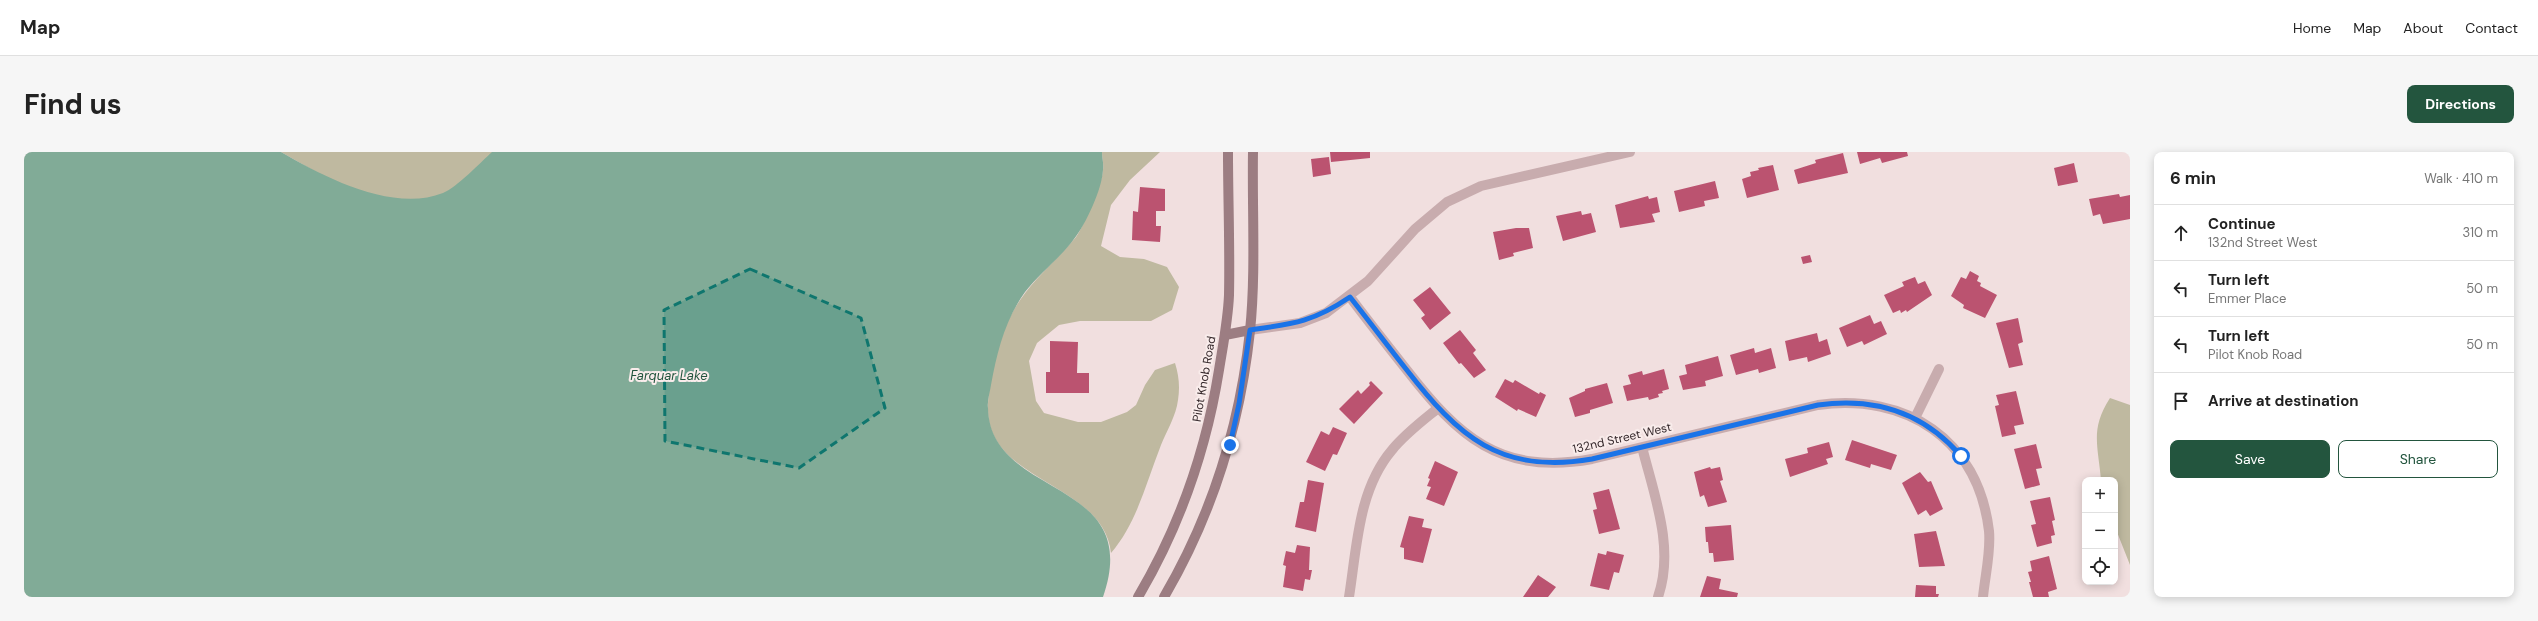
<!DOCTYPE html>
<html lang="en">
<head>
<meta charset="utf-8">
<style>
	body { margin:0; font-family:"DM Sans",sans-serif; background:#f6f6f6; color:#222 }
	.controls { position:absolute; right:12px; bottom:12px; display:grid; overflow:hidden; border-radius:8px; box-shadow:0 2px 10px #0003 }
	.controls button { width:36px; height:36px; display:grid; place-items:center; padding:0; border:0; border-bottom:1px solid #e0e0e0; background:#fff; color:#222; font:20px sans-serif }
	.stop { position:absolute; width:12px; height:12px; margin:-9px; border:3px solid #1a73e8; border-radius:50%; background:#fff }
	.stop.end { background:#1a73e8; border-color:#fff; box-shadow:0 1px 4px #0008 }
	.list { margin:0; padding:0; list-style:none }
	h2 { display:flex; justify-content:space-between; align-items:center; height:52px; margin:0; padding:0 16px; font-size:17px }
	h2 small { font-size:13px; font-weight:400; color:#767676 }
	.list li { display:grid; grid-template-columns:26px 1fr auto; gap:12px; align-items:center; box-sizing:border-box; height:56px; padding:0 16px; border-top:1px solid #e0e0e0 }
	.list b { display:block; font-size:15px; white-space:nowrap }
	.list p { margin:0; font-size:13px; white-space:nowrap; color:#767676 }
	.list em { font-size:13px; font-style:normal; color:#767676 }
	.actions { display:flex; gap:8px; padding:12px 16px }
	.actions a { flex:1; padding:9px 0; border:1px solid #23553e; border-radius:8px; text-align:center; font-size:14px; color:#23553e }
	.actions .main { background:#23553e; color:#fff }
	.icon { flex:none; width:22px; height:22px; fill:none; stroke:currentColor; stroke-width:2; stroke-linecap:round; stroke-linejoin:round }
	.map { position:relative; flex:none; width:2106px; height:445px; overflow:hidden; border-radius:8px }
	header { display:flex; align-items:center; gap:24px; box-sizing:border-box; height:56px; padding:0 20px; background:#fff; border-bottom:1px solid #e0e0e0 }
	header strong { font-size:19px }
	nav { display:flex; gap:22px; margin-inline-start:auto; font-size:14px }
	.intro { display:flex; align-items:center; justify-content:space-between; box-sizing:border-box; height:96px; padding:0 24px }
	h1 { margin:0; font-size:28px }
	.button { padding:10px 18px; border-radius:8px; background:#23553e; color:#fff; font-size:14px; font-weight:700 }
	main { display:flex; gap:24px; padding:0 24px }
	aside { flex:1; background:#fff; border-radius:8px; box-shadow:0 2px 10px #0003 }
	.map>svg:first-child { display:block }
</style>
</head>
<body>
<header>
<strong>Map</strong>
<nav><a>Home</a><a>Map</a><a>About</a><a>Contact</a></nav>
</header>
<div class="intro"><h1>Find us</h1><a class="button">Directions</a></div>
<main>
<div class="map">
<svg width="2106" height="445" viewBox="0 0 2106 445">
	<rect width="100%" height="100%" fill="#f1dfdf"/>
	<!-- green -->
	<path fill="#bfb9a0" d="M 257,0 L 497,0 L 376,68 Z
		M 1078,0 L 1136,0 L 1106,28 L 1087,53 L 1077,94 L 1096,105 L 1120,107 L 1143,115 L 1155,135 L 1148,158 L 1127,169 L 1056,169 L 1035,173 L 1013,191 L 1005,209 L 1012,249 L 1020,261 L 1054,270 L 1077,270 L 1103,260 L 1112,253 L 1121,233 L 1131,218 L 1151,211 C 1155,224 1156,235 1154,248 C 1152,264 1143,278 1137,293 C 1122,331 1113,371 1087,401 C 1080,331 963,330 964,257 C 964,228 976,180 991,156 C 1007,129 1032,109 1052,85 C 1059,76 1079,29 1079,18 C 1080,12 1078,6 1078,0 Z
		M 2086,246 L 2106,253 L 2106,413 L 2091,375 L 2091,328 L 2077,328 C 2074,293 2066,277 2086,246 Z"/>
	<!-- water -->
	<path fill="#81ab97" d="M 0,0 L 257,0 C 300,25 369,61 419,41 C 432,36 457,10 468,0 L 1078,0 C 1078,6 1080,12 1079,18 C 1078,37 1062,72 1050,87 C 1036,106 1016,121 1001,140 C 981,168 973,200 967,233 C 966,240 963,249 964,256 C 966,348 1121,324 1079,445 L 0,445 Z"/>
	<!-- building -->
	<path fill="#bb5370" d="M 1306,0 L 1346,0 L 1346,6 L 1307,10 Z
		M 1833,0 L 1883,0 L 1884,4 L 1858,11 L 1856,6 L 1836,12 Z
		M 1819,1 L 1824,21 L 1774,32 L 1770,18 L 1792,11 L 1791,8 Z
		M 1305,5 L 1307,22 L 1289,25 L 1287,7 Z
		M 2050,11 L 2054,30 L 2034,34 L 2030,16 Z
		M 1749,13 L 1755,38 L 1723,46 L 1718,27 L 1727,24 L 1726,20 L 1735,18 L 1734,16 Z
		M 1691,29 L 1695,46 L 1680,49 L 1681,54 L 1655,60 L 1650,39 Z
		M 1116,35 L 1141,37 L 1141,59 L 1132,59 L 1132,74 L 1137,74 L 1136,90 L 1108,88 L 1109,59 L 1114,60 Z
		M 2095,42 L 2096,45 L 2106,43 L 2106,67 L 2079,72 L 2076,62 L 2069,64 L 2065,47 Z
		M 1624,44 L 1625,47 L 1633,45 L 1636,60 L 1628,62 L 1631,70 L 1596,76 L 1591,53 Z
		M 1557,59 L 1558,63 L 1567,61 L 1572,80 L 1539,89 L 1532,64 Z
		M 1492,76 L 1505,76 L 1509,96 L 1489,101 L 1490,104 L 1475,108 L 1469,80 Z
		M 1786,103 L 1788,110 L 1779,112 L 1777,105 Z
		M 1946,119 L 1955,124 L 1953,129 L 1957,131 L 1956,134 L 1973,143 L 1961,166 L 1939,156 L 1940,153 L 1927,144 L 1937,125 L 1942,127 Z
		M 1891,125 L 1894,132 L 1901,129 L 1908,143 L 1883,160 L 1882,158 L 1877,161 L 1876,158 L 1869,161 L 1860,143 L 1880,134 L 1878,130 Z
		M 1406,135 L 1427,161 L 1406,178 L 1397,166 L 1401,163 L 1389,148 Z
		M 1846,163 L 1850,172 L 1857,169 L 1863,182 L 1840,193 L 1838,189 L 1823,195 L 1815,176 Z
		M 1994,166 L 1999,190 L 1994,192 L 1999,213 L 1985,216 L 1972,171 Z
		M 1436,178 L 1452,198 L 1449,201 L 1462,218 L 1450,226 L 1437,211 L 1435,212 L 1419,191 Z
		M 1793,181 L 1795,190 L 1803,187 L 1807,202 L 1784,210 L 1783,205 L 1765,209 L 1761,189 Z
		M 1026,189 L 1054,190 L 1053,221 L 1065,221 L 1065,241 L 1022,241 L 1022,220 L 1026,220 Z
		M 1730,196 L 1731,201 L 1747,196 L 1752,216 L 1735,221 L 1734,217 L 1712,223 L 1706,203 Z
		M 1694,204 L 1699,224 L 1681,229 L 1682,234 L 1659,238 L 1655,224 L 1663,222 L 1661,213 Z
		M 1640,217 L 1645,237 L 1638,239 L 1639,241 L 1634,242 L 1635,245 L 1625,248 L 1624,245 L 1603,249 L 1599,234 L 1607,232 L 1604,223 L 1618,219 L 1619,223 Z
		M 1481,227 L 1489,231 L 1491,228 L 1515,242 L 1516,240 L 1522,243 L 1512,265 L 1494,257 L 1493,259 L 1471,245 Z
		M 1347,229 L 1359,241 L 1330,272 L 1315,257 L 1334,238 L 1337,242 L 1346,233 L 1345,231 Z
		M 1583,231 L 1589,251 L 1566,258 L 1566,261 L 1551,265 L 1545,246 L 1561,239 L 1561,237 Z
		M 1992,239 L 2000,272 L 1990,274 L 1992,282 L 1978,285 L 1971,254 L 1975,253 L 1972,243 Z
		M 1309,275 L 1323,281 L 1313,303 L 1309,302 L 1301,319 L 1282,310 L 1297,279 L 1305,283 Z
		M 1828,288 L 1873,303 L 1867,318 L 1847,312 L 1846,316 L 1821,308 Z
		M 1805,290 L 1809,305 L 1802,307 L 1804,312 L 1766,325 L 1761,307 L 1784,301 L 1783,296 Z
		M 2012,292 L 2018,316 L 2012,317 L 2016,333 L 2001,337 L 1990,297 Z
		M 1411,309 L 1434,320 L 1420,354 L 1402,347 L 1407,335 L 1403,334 L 1406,327 L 1404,326 Z
		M 1686,315 L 1687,317 L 1696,315 L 1699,328 L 1696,329 L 1703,350 L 1684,355 L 1680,343 L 1676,345 L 1670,320 Z
		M 1896,320 L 1904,330 L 1907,329 L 1919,357 L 1906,364 L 1902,358 L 1894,363 L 1878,331 Z
		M 1284,328 L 1300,331 L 1292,380 L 1271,375 L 1276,350 L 1280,350 Z
		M 1585,337 L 1596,377 L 1575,382 L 1569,358 L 1573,357 L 1569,341 Z
		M 2026,345 L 2031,368 L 2028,369 L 2031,383 L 2027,384 L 2028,391 L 2013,395 L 2007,373 L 2012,372 L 2006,349 Z
		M 1385,364 L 1400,367 L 1398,375 L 1408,377 L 1399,411 L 1380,407 L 1380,396 L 1376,395 Z
		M 1707,373 L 1710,408 L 1690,410 L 1689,401 L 1685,401 L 1684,390 L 1682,390 L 1681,375 Z
		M 1912,379 L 1921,414 L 1895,415 L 1890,382 Z
		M 1273,393 L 1286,395 L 1285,418 L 1288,418 L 1286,428 L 1281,427 L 1279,439 L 1259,435 L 1262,414 L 1259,413 L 1262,399 L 1271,401 Z
		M 1583,399 L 1600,403 L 1595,421 L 1590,420 L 1585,438 L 1566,434 L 1574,401 L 1582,403 Z
		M 2025,404 L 2033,437 L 2024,440 L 2025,445 L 2009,445 L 2005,430 L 2007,430 L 2004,420 L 2008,419 L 2006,409 Z
		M 1514,423 L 1532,435 L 1524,445 L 1499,445 Z
		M 1683,424 L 1697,427 L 1695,437 L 1714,441 L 1713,445 L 1676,445 Z
		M 1892,433 L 1912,434 L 1912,442 L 1915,442 L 1914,445 L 1891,445 Z"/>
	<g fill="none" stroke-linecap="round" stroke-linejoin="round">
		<!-- minor -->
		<path stroke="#c8acae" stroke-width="10" d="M 1326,145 C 1344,169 1363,193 1382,217 C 1434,284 1476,324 1568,307 L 1794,253 C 1882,241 1954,287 1965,379 C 1967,400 1961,424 1959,445
			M 1226,178 L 1276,171 L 1302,161 L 1344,129 L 1391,77 L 1423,50 L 1457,34 L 1606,0
			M 1891,266 L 1915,217
			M 1618,295 C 1630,343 1651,396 1634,445
			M 1325,445 C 1333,395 1334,338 1368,298 C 1381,282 1397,270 1413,257"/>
		<!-- secondary -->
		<path stroke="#9c7d82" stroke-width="10" d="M 1201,183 L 1226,178
			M 1114,445 C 1156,374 1182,299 1195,218 C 1199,193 1204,168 1205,143 C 1206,95 1204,47 1204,0
			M 1140,445 C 1188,363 1216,274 1226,179 C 1232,121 1228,58 1229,0"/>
	</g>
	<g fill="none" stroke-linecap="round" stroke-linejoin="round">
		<!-- route -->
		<path stroke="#1a73e8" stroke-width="5" d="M 1206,293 L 1215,252 L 1226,178 C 1269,172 1289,170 1326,145 C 1345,169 1363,193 1382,217 C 1434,284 1476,323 1568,307 L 1794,253 C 1851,245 1899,260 1937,304"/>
	</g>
	<!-- marked area -->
	<path fill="#0f766e" fill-opacity="0.2" stroke="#0f766e" stroke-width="3" stroke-dasharray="8 5" stroke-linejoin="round" d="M 726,117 L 837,166 L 861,256 L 775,316 L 641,289 L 640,158 Z"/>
	<g text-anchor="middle" stroke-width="4" stroke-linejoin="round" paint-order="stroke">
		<!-- street labels -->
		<g font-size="12" fill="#372a2d" stroke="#f9eceb">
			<text transform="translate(1180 227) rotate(-80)" y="4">Pilot Knob Road</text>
			<text transform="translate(1598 286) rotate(-13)" y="4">132nd Street West</text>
		</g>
		<!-- water labels -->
		<g font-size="13" font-style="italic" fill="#23553e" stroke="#f9eceb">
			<text x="645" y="228">Farquar Lake</text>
		</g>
	</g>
</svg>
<div class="controls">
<button>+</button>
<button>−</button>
<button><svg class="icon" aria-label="locate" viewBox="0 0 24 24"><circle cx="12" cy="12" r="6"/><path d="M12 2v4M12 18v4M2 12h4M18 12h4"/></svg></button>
</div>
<div class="stop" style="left:1937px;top:304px"></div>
<div class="stop end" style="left:1206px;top:293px"></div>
</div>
<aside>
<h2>6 min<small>Walk · 410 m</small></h2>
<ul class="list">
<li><svg class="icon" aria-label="ahead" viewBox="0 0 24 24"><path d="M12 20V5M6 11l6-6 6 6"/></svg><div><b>Continue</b><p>132nd Street West</p></div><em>310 m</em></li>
<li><svg class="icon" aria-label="left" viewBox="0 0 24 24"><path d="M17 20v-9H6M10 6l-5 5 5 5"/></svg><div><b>Turn left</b><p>Emmer Place</p></div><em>50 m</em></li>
<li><svg class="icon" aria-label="left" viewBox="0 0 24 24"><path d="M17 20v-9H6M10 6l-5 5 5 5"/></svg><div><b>Turn left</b><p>Pilot Knob Road</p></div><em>50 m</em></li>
<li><svg class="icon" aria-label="arrive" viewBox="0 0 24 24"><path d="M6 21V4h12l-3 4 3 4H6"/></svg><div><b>Arrive at destination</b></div></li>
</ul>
<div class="actions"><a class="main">Save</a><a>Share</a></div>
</aside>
</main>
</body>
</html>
